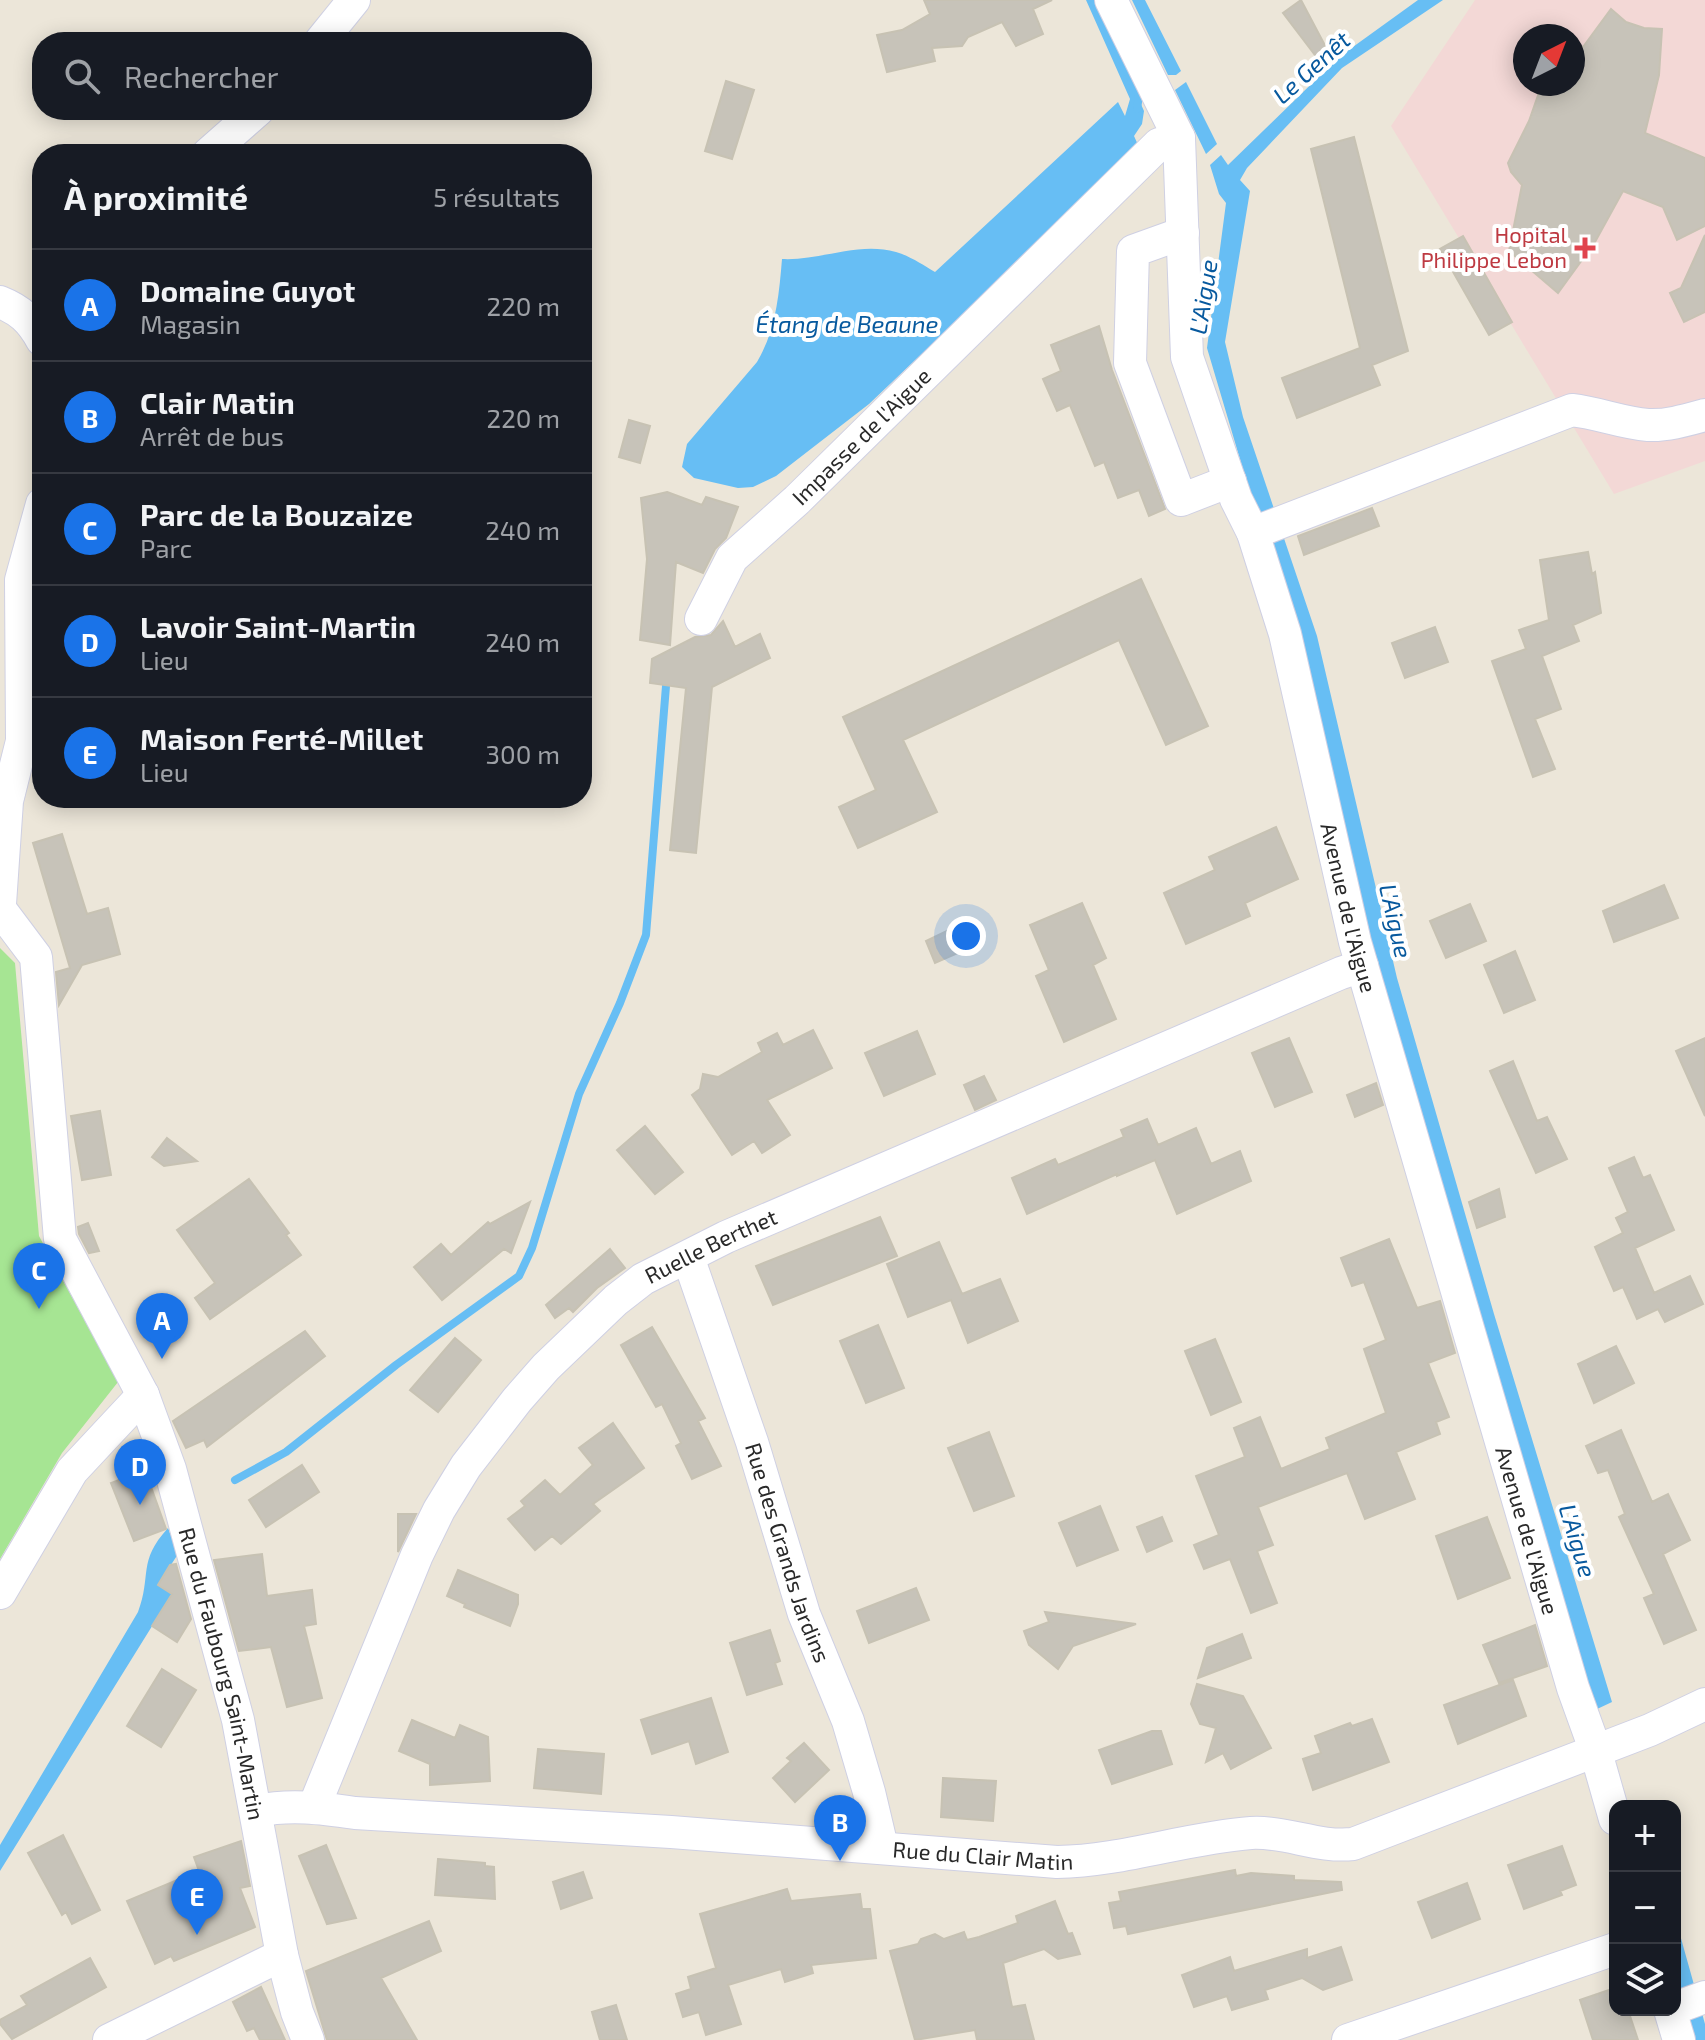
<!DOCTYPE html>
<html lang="fr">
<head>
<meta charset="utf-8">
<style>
	body { margin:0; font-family:"Exo 2",sans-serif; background:#242831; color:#f1f3f6 }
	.controls { position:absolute; right:24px; bottom:24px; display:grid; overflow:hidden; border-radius:16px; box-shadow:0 4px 20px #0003 }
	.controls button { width:72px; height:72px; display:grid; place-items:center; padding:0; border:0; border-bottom:2px solid #363941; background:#171b24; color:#f1f3f6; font:40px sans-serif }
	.compass { position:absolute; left:1513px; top:24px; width:72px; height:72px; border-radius:50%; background:#171b24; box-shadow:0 4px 20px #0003; rotate:42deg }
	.you { position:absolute; left:966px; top:936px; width:28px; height:28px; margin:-20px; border:6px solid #fff; border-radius:50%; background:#1a73e8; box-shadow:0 0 0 12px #1a73e833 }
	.badge { display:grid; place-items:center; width:52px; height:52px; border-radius:50%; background:#1a73e8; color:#fff; font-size:26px; font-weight:700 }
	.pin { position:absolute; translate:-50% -66px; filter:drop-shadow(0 2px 4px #0008) }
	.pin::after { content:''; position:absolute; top:42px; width:28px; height:24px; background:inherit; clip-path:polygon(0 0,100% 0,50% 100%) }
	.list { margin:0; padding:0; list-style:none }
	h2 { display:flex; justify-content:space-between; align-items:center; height:104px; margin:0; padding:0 32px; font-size:34px }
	h2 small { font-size:26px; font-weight:400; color:#9ea1a6 }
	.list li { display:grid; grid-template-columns:52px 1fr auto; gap:24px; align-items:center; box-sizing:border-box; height:112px; padding:0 32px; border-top:2px solid #363941 }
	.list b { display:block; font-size:30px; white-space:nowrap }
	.list p { margin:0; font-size:26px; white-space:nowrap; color:#9ea1a6 }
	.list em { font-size:26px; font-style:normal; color:#9ea1a6 }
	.icon { flex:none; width:44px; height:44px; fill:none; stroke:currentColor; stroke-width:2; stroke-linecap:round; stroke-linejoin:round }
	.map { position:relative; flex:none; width:1705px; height:2040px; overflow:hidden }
	.search { position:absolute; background:#171b24; box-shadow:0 4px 20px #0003; left:32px; top:32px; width:560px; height:88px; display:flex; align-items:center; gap:20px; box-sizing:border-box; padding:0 28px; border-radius:32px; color:#9ea1a6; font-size:30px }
	.panel { position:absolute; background:#171b24; box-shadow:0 4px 20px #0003; left:32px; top:144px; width:560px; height:664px; border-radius:32px }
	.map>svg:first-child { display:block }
</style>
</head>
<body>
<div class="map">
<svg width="1705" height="2040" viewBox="0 0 1705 2040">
	<rect width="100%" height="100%" fill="#ece6d9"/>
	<!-- medical -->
	<path fill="#f3d8d6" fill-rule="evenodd" d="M 1475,0 L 1705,0 L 1705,461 L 1614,494 L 1391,126 ZM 1525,36 L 1573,36 L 1573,84 L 1525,84 Z"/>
	<!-- green -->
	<path fill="#a6e593" d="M 0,948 L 15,963 L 39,1236 L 118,1382 L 62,1453 L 0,1559 Z"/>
	<!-- water -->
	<path fill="#67bef4" d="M 1086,0 L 1094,0 L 1144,111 L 1142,124 L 1134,136 L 1139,147 L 869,404 L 776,476 L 753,487 L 738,488 L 694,478 L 682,467 L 687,444 L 757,362 C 776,330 779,295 782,259 C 820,261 858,241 896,252 C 910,256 923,265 935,272 L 1118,102 L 1125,116 L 1130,99 Z
		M 1132,0 L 1145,0 L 1181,71 L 1176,75 L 1168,75 Z
		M 1418,0 L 1443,0 L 1342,68 L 1247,168 L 1240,180 L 1250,191 L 1225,342 L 1243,417 L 1317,636 L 1397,978 L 1494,1314 L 1612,1702 L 1595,1710 L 1383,990 L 1303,647 L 1242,466 L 1207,348 L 1226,203 L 1219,194 L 1210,165 L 1221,155 L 1228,165 L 1339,57 Z
		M 1186,82 L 1217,144 L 1206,154 L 1175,90 Z
		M 168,1528 L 178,1554 L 158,1585 L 172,1594 L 0,1871 L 0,1845 L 138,1612 C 152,1575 137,1562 168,1528 Z
		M 1675,1917 L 1705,2024 L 1705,2040 L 1695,2040 L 1675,1971 Z"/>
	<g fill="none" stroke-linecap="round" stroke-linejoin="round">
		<!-- stream -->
		<path stroke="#67bef4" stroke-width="8" d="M 1094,0 L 1139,96 L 1137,109
			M 235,1480 L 286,1452 L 396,1365 L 519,1276 L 532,1248 L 579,1094 L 620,1003 L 646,935 L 666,686"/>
	</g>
	<!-- building -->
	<path fill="#c7c3b9" stroke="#c7c2b3" stroke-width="2" d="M 924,0 L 1052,0 L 1033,9 L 1043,34 L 1016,46 L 1002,22 L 968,37 L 962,46 L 932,48 L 935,61 L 887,72 L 877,35 L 902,30 L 930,14 Z
		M 1301,0 L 1331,57 L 1321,63 L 1283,13 Z
		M 1611,9 L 1626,22 L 1644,28 L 1662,29 L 1659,75 L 1645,133 L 1705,158 L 1705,226 L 1677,240 L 1663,207 L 1623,191 L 1595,242 L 1558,293 L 1509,251 L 1522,185 L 1511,172 L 1508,163 L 1529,121 L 1542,84 L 1573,84 L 1573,42 L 1583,47 Z
		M 726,81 L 754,90 L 732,159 L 705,151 Z
		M 1354,137 L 1408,351 L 1372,365 L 1380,385 L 1297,418 L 1282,378 L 1360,348 L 1311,149 Z
		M 1705,235 L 1705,312 L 1684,322 L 1670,293 L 1681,288 Z
		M 1463,236 L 1512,322 L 1489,335 L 1440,249 Z
		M 1099,326 L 1112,370 L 1165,509 L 1149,516 L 1139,490 L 1118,498 L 1104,462 L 1095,466 L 1070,405 L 1057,411 L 1043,379 L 1061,371 L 1051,345 Z
		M 629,420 L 650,426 L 640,463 L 619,457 Z
		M 667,492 L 702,505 L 706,497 L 738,507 L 726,538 L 715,549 L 703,573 L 676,562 L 670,645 L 640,640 L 647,559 L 641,498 Z
		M 1372,508 L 1379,526 L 1304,555 L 1298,536 Z
		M 1588,552 L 1592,574 L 1595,572 L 1601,613 L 1573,625 L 1579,641 L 1542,656 L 1561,709 L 1535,719 L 1555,769 L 1533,777 L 1492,661 L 1526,649 L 1519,630 L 1549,620 L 1540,560 Z
		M 1141,579 L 1208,726 L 1166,745 L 1119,640 L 903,740 L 937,812 L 858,848 L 839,807 L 876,790 L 843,717 Z
		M 723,621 L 735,647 L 760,634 L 770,658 L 712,687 L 696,853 L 670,850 L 686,688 L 650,683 L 652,659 L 695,637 L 711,635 Z
		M 1435,627 L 1448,662 L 1405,678 L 1392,643 Z
		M 1276,827 L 1298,879 L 1245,903 L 1250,916 L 1186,944 L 1164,893 L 1215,870 L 1209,857 Z
		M 62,834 L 87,914 L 108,908 L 120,954 L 82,965 L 59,1005 L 56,972 L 70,968 L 33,843 Z
		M 1664,885 L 1678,918 L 1614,942 L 1603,911 Z
		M 1082,903 L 1106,958 L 1093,965 L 1116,1019 L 1064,1042 L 1036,976 L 1049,970 L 1030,925 Z
		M 1470,904 L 1486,941 L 1446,958 L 1430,921 Z
		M 957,926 L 967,949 L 935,963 L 926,941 Z
		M 1515,951 L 1535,1000 L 1504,1013 L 1484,965 Z
		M 813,1030 L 832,1068 L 767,1100 L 790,1135 L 762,1153 L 754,1141 L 732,1155 L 692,1095 L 700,1089 L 703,1074 L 718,1077 L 762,1052 L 758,1043 L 777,1033 L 783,1045 Z
		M 917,1031 L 935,1074 L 884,1096 L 865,1053 Z
		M 1289,1038 L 1312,1092 L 1275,1107 L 1252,1053 Z
		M 1705,1038 L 1705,1116 L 1676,1051 Z
		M 1513,1061 L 1537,1121 L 1547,1117 L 1567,1159 L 1536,1173 L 1490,1071 Z
		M 984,1076 L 996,1100 L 975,1110 L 964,1085 Z
		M 1376,1083 L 1383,1105 L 1355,1117 L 1347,1095 Z
		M 100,1111 L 111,1175 L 82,1180 L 71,1116 Z
		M 1147,1119 L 1158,1145 L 1196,1128 L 1211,1164 L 1240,1151 L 1251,1181 L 1177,1214 L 1155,1160 L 1117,1176 L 1117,1174 L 1027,1214 L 1012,1178 L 1055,1159 L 1058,1165 L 1124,1137 L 1121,1130 Z
		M 645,1126 L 683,1172 L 655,1194 L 617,1150 Z
		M 167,1138 L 197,1161 L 164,1166 L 152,1157 Z
		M 1634,1157 L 1643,1178 L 1650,1175 L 1674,1230 L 1635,1248 L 1654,1293 L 1690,1276 L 1703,1304 L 1665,1322 L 1658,1309 L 1637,1319 L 1623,1287 L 1614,1291 L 1595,1247 L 1623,1233 L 1616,1218 L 1628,1212 L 1609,1168 Z
		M 249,1179 L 289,1233 L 286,1235 L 301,1255 L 210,1319 L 195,1298 L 215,1283 L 177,1230 Z
		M 1499,1189 L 1505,1217 L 1477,1228 L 1469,1202 Z
		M 530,1202 L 511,1253 L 504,1249 L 442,1300 L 414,1267 L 441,1244 L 451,1255 L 488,1222 L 490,1224 Z
		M 880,1217 L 897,1256 L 773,1305 L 756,1266 Z
		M 88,1223 L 99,1251 L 89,1253 L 79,1234 L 78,1227 Z
		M 1389,1239 L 1417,1308 L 1440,1301 L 1455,1353 L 1428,1363 L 1449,1417 L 1436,1422 L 1440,1434 L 1396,1452 L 1415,1499 L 1365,1519 L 1347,1473 L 1258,1507 L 1273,1545 L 1257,1551 L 1277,1603 L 1251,1613 L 1230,1559 L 1204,1569 L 1194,1545 L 1219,1535 L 1196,1476 L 1245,1457 L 1234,1428 L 1260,1417 L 1281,1469 L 1330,1449 L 1326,1438 L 1386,1413 L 1364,1349 L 1386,1340 L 1364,1282 L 1352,1286 L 1341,1258 Z
		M 939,1242 L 962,1294 L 1000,1279 L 1018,1321 L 968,1343 L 951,1300 L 908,1317 L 887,1264 Z
		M 610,1249 L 625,1268 L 597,1288 L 573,1312 L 569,1308 L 555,1318 L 546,1305 Z
		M 878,1325 L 904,1388 L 866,1403 L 840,1341 Z
		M 652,1327 L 705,1418 L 698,1421 L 721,1466 L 692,1479 L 676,1446 L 681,1443 L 662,1404 L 656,1407 L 621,1345 Z
		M 305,1331 L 325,1356 L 207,1447 L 204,1440 L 186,1448 L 173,1421 Z
		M 455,1338 L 481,1360 L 438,1412 L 410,1390 Z
		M 1215,1339 L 1241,1402 L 1211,1415 L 1185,1351 Z
		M 1616,1346 L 1634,1383 L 1594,1403 L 1578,1364 Z
		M 613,1423 L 644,1468 L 593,1504 L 600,1511 L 561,1544 L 552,1536 L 535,1550 L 508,1519 L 525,1506 L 521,1501 L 545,1480 L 560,1495 L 593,1465 L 579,1448 Z
		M 1621,1430 L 1652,1502 L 1668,1494 L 1690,1540 L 1663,1554 L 1696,1630 L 1664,1644 L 1644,1598 L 1654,1594 L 1619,1517 L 1625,1514 L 1608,1470 L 1598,1473 L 1586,1446 Z
		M 989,1432 L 1014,1496 L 974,1511 L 948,1448 Z
		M 302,1465 L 319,1492 L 266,1527 L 249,1500 Z
		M 145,1470 L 166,1529 L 134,1541 L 111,1483 Z
		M 1100,1506 L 1118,1550 L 1077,1566 L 1059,1523 Z
		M 398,1514 L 416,1514 L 398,1552 Z
		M 1162,1517 L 1172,1541 L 1147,1552 L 1137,1527 Z
		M 1487,1517 L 1510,1578 L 1458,1599 L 1436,1536 Z
		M 262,1554 L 267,1596 L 312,1590 L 316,1624 L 304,1626 L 322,1698 L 287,1707 L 271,1647 L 239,1651 L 214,1560 Z
		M 176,1564 L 191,1619 L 177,1642 L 152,1626 L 172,1594 L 158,1585 L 170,1565 Z
		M 458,1570 L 518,1595 L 518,1604 L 510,1626 L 464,1607 L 465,1604 L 447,1596 Z
		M 916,1588 L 929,1620 L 869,1643 L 857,1611 Z
		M 1045,1612 L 1136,1624 L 1073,1646 L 1058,1669 L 1029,1645 L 1024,1631 L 1049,1622 Z
		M 1535,1625 L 1547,1666 L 1499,1683 L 1483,1645 Z
		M 770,1630 L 780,1661 L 775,1663 L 782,1684 L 747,1695 L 730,1643 Z
		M 1242,1634 L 1251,1658 L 1198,1678 L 1207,1648 Z
		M 162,1669 L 196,1690 L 161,1747 L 127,1726 Z
		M 1513,1680 L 1526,1716 L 1458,1744 L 1444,1705 Z
		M 1197,1684 L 1243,1696 L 1271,1748 L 1231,1769 L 1223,1753 L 1206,1762 L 1216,1728 L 1200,1724 L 1191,1704 Z
		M 711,1698 L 728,1752 L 696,1764 L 689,1741 L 652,1754 L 641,1720 Z
		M 1372,1719 L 1389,1762 L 1313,1790 L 1303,1759 L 1321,1753 L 1315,1736 L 1350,1723 L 1352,1726 Z
		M 412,1720 L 455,1738 L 460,1725 L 488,1737 L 490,1781 L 430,1785 L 430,1764 L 399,1751 Z
		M 1152,1731 L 1161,1731 L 1172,1764 L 1112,1784 L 1099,1750 Z
		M 804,1743 L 829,1770 L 795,1802 L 773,1778 L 791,1761 L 787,1758 Z
		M 538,1749 L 604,1754 L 601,1794 L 534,1788 Z
		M 943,1778 L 996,1781 L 993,1821 L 941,1817 Z
		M 63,1835 L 100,1910 L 72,1924 L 66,1912 L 62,1915 L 28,1853 Z
		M 241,1841 L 250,1886 L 240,1888 L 255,1927 L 174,1961 L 171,1956 L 155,1964 L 127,1901 L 199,1871 L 194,1857 Z
		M 326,1845 L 356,1918 L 327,1924 L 299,1856 Z
		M 1562,1846 L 1576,1885 L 1560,1891 L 1562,1895 L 1524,1909 L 1508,1865 Z
		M 438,1859 L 485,1863 L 485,1866 L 494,1867 L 495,1899 L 435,1895 Z
		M 1235,1870 L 1236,1876 L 1251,1873 L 1294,1876 L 1294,1880 L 1341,1882 L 1342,1890 L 1128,1934 L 1126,1926 L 1114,1928 L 1109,1903 L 1121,1901 L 1119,1892 Z
		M 583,1872 L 592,1898 L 561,1909 L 553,1882 Z
		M 1467,1883 L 1480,1919 L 1432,1938 L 1418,1902 Z
		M 787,1889 L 791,1901 L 860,1894 L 862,1909 L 870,1909 L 876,1958 L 811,1965 L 813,1973 L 785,1982 L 781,1969 L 728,1985 L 741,2024 L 706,2035 L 699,2012 L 683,2017 L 676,1994 L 691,1989 L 688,1977 L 716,1968 L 700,1914 Z
		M 1055,1901 L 1068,1934 L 1072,1933 L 1080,1954 L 1058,1959 L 1044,1949 L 1003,1963 L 1012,2007 L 1025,2005 L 1034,2040 L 977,2040 L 975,2030 L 915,2040 L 890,1951 L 918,1944 L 921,1939 L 935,1934 L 944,1939 L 964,1932 L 967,1940 L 979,1937 L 1018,1923 L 1016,1916 Z
		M 429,1921 L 441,1951 L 381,1978 L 417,2040 L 327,2040 L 306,1971 Z
		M 1341,1947 L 1352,1980 L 1323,1990 L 1302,1978 L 1265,1990 L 1268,1999 L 1232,2010 L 1227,1996 L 1194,2007 L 1182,1975 L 1230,1957 L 1234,1971 L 1307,1949 L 1307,1958 Z
		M 90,1958 L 106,1987 L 12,2039 L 0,2024 L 0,2020 L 27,2005 L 21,1996 Z
		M 261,1987 L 285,2040 L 260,2040 L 254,2028 L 247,2031 L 233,2002 Z
		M 1615,1988 L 1615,2010 L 1628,2010 L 1638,2040 L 1593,2040 L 1580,2000 Z
		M 616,2005 L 627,2040 L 600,2040 L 592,2012 Z"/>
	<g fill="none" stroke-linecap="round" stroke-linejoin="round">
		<defs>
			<g id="minor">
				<path id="s1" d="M 1111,0 L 1179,138 L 1187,357 L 1236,499 L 1253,533 L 1285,634 L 1355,942 L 1573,1688 L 1595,1749 L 1615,1819"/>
				<path d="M 320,42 L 354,0"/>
				<path d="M 208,154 L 258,110"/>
				<path d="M 1183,233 L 1133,251 L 1130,363 L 1181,500 L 1230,481"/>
				<path d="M 0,302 C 20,310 31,320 42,340"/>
				<path d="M 1253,533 L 1572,410 C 1598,413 1622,423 1648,425 C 1667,426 1687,420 1705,415"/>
				<path id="s2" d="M 701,619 L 732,558 L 797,500 L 1159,144 L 1179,138"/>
				<path d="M 0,904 L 7,801 L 22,741 L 21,580 L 42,504"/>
				<path id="s3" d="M 0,909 L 36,957 L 60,1239 L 143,1395 L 170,1469 L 238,1720 L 282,1955 L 297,2012 L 308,2040"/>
				<path id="s4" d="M 688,1257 L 752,1442 L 804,1614 L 848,1721 L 869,1792 L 882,1847"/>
				<path d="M 0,1593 L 72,1471 L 143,1395"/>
				<path id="s5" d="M 314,1807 L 417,1555 L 439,1510 L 466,1466 L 517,1400 L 546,1367 L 616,1300 L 643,1279 L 726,1237 L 1341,973 L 1362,966"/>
				<path id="s6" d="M 257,1811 C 290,1804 321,1808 355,1813 L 671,1832 L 1057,1862 C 1123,1861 1185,1838 1251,1833 C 1286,1831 1318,1848 1353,1844 L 1650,1730 L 1705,1704"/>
				<path d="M 1675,2008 L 1705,1997"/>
				<path d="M 1670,2010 L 1679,2040"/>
				<path d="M 109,2040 L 282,1955"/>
				<path d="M 1348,2040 L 1615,1949"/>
			</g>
		</defs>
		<!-- minor casing -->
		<use href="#minor" stroke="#cfd0e3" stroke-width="34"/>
		<!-- minor -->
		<use href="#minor" stroke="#fff" stroke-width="32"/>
	</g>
	<!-- markers -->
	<path fill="#e0444e" stroke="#fff" stroke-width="3" d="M1581 236h8v8h8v8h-8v8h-8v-8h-8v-8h8z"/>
	<g text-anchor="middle" stroke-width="8" stroke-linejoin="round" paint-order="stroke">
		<!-- health labels -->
		<g font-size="22" fill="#be3a42" stroke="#fff" text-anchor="end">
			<text x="1567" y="243">Hopital<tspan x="1567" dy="25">Philippe Lebon</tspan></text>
		</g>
		<!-- street labels -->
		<g font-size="22" fill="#292929" stroke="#fff">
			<text dy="8" stroke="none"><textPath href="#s2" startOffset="246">Impasse de l'Aigue</textPath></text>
			<text dy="8" stroke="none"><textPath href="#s1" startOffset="948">Avenue de l'Aigue</textPath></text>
			<text dy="8" stroke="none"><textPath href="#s5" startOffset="708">Ruelle Berthet</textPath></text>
			<text dy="8" stroke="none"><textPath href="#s1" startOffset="1596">Avenue de l'Aigue</textPath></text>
			<text dy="8" stroke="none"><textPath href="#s4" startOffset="312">Rue des Grands Jardins</textPath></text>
			<text dy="8" stroke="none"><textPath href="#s3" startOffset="810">Rue du Faubourg Saint-Martin</textPath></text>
			<text dy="8" stroke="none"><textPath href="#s6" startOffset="728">Rue du Clair Matin</textPath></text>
		</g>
		<!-- water labels -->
		<g font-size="24" font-style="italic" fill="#07599e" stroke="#fff">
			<text transform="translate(1312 68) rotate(-42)" y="8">Le Genêt</text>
			<text transform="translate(1204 297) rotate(-81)" y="8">L'Aigue</text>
			<text x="847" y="333">Étang de Beaune</text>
			<text transform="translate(1395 921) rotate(77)" y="8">L'Aigue</text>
			<text transform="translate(1577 1541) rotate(73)" y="8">L'Aigue</text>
		</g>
	</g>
</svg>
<div class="controls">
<button>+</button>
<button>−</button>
<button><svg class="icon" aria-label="layers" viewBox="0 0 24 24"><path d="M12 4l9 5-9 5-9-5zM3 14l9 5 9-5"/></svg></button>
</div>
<svg class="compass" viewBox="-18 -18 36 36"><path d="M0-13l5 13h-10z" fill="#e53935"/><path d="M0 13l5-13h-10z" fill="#9ea1a6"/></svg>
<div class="you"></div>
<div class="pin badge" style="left:162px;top:1359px">A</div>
<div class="pin badge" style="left:840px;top:1861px">B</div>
<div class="pin badge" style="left:39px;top:1309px">C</div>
<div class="pin badge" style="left:140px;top:1505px">D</div>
<div class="pin badge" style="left:197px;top:1935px">E</div>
<div class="search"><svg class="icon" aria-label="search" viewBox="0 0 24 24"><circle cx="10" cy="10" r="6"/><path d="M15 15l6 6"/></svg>Rechercher</div>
<section class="panel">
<h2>À proximité<small>5 résultats</small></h2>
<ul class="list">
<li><span class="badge">A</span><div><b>Domaine Guyot</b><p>Magasin</p></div><em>220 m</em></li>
<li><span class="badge">B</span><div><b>Clair Matin</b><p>Arrêt de bus</p></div><em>220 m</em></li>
<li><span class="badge">C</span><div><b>Parc de la Bouzaize</b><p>Parc</p></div><em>240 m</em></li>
<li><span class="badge">D</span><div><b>Lavoir Saint-Martin</b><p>Lieu</p></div><em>240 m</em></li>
<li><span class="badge">E</span><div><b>Maison Ferté-Millet</b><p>Lieu</p></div><em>300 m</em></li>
</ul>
</section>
</div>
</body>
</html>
